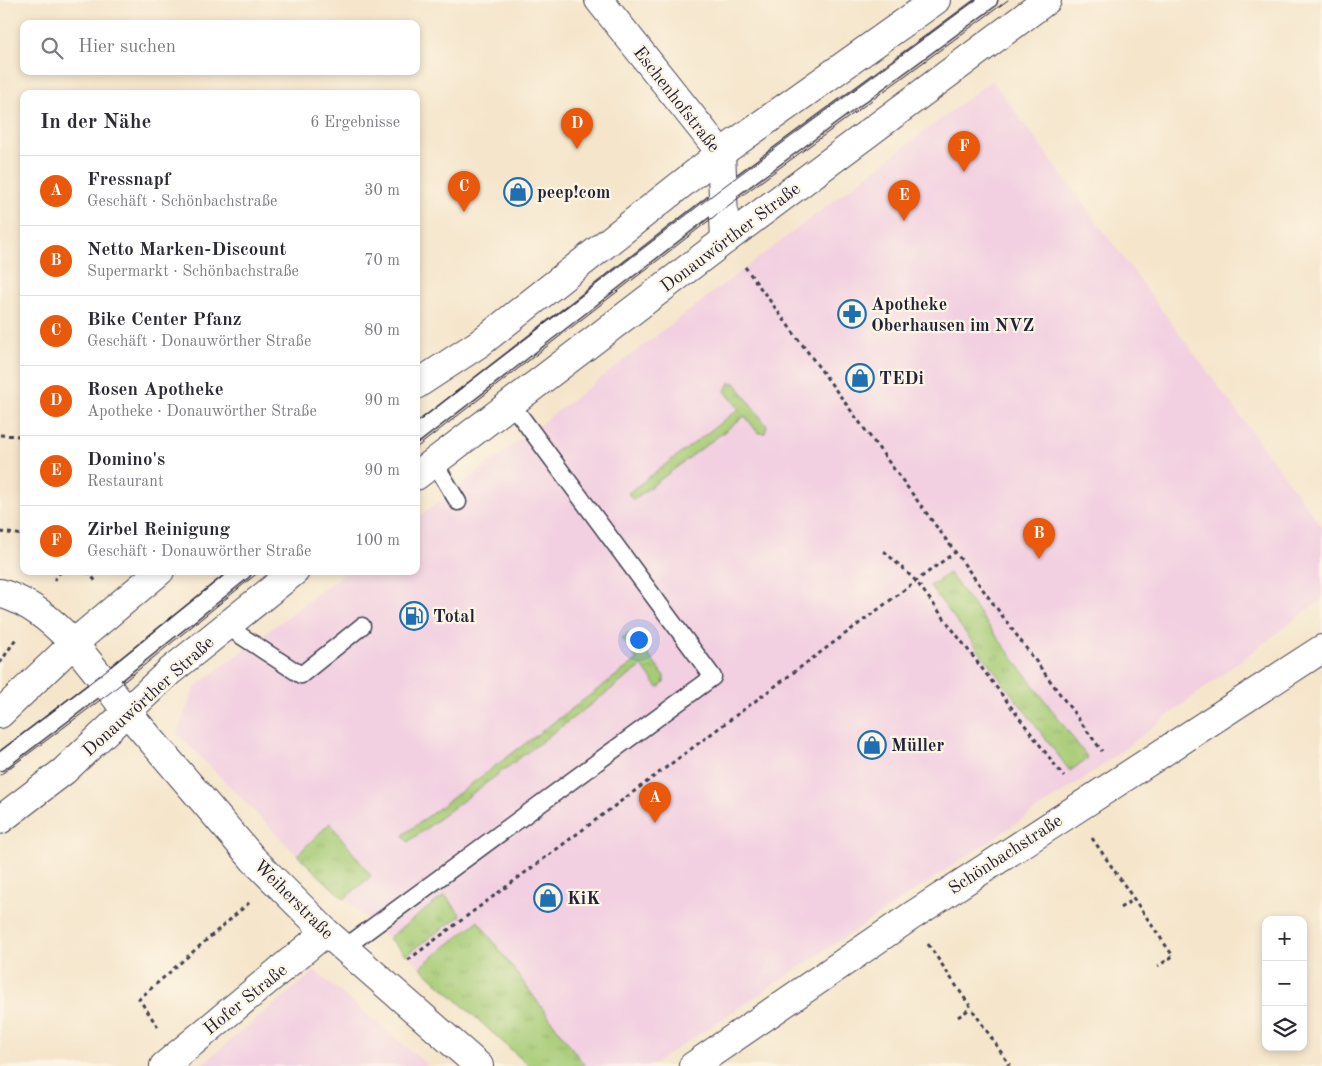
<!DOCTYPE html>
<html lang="de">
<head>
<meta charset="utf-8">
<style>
	body { margin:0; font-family:"Old Standard TT",serif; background:#f7f7f7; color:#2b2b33 }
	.controls { position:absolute; right:15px; bottom:15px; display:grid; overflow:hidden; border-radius:10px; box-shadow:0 2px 8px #0003 }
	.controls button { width:45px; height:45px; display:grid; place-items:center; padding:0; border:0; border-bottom:1px solid #e1e1e2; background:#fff; color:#2b2b33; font:25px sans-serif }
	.you { position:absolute; left:638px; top:639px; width:18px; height:18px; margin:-12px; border:4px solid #fff; border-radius:50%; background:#1a73e8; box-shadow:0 0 0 8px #1a73e833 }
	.badge { display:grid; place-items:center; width:32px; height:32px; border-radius:50%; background:#ea580c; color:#fff; font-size:16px; font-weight:700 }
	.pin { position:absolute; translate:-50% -41px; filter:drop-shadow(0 1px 2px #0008) }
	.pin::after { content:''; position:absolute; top:26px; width:18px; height:15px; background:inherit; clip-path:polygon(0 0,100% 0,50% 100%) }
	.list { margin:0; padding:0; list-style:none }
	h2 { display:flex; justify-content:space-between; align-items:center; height:65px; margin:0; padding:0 20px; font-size:21px }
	h2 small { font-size:16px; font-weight:400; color:#7c7c81 }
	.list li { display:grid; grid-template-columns:32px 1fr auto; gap:15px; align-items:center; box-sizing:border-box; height:70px; padding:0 20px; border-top:1px solid #e1e1e2 }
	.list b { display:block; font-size:19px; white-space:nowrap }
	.list p { margin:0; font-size:16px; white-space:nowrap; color:#7c7c81 }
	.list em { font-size:16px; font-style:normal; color:#7c7c81 }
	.icon { flex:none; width:28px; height:28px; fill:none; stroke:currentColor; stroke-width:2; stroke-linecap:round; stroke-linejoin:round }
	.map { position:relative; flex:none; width:1322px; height:1066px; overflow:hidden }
	.search { position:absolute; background:#fff; box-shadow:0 2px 8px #0003; left:20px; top:20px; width:400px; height:55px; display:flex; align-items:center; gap:12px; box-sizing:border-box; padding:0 18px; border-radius:10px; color:#7c7c81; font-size:19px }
	.panel { position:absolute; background:#fff; box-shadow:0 2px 8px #0003; left:20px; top:90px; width:400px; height:485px; border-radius:10px }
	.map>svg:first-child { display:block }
</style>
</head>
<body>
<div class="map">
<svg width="1322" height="1066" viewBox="0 0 1322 1066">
	<defs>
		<pattern id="grass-tufts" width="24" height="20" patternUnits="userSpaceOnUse" patternTransform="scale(1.25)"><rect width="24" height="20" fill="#a6cb75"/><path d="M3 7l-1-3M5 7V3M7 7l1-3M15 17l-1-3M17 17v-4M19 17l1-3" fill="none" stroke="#8fae66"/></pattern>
	</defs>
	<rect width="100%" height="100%" fill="#fcf5e5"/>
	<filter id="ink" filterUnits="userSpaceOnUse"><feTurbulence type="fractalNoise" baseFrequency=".02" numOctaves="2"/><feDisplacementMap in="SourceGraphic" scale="10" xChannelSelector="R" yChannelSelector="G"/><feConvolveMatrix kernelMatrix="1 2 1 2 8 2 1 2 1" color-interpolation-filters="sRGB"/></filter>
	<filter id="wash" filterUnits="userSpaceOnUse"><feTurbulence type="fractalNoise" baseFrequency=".0096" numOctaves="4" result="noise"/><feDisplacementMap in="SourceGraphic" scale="20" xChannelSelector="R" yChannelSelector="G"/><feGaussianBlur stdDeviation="1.12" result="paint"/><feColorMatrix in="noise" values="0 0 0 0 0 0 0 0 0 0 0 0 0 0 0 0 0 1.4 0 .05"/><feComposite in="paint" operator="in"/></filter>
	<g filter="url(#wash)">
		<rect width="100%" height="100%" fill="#f5e5cb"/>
		<!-- built -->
		<path fill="#f2cfe1" d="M 992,80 L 1322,527 L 1322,599 L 1095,771 L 651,1066 L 529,1066 L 297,855 L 177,733 L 195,687 L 347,571 L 416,571 L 416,519 Z
			M 315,971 L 429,1066 L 200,1066 L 220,1049 Z"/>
		<!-- grass -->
		<path fill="url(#grass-tufts)" stroke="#647658" d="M 729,383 L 735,383 L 767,426 L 765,433 L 758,433 L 745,416 L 633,500 L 628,493 L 739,409 L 725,391 Z
			M 949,573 L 1088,758 L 1070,771 L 930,586 Z
			M 627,634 L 633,635 L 664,676 L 664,683 L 658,688 L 642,666 L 408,842 L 403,835 L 637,660 L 622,638 Z
			M 330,823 L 371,876 L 344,899 L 297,855 Z
			M 445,895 L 461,915 L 406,955 L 388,938 Z
			M 478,921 L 585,1066 L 529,1066 L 420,967 Z"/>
	</g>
	<g filter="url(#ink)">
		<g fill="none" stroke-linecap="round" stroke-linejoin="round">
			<defs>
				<path id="lane" d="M 416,434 L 724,195 L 989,0
					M 434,462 L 458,502
					M 226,626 L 301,675 L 362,626
					M 0,762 L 104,683 L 243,571
					M 344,948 L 713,677 L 510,402"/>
				<path id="street" d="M 599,0 L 721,153 L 725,240
					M 128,713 L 254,860 L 326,932 L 479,1066
					M 164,1066 L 326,932
					M 693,1066 L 910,917 L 1322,649"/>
				<path id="secondary" d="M 416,385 L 480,343 L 721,153 L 936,0
					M 416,476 L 725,240 L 1047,0
					M 0,593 C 58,610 92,668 128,713
					M 0,714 L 74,643 L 160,571
					M 0,820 L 64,771 L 169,672 L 295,571"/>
			</defs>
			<!-- lane casing -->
			<use href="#lane" stroke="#423f51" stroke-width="19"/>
			<!-- street casing -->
			<use href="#street" stroke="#423f51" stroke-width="30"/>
			<!-- secondary casing -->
			<use href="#secondary" stroke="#423f51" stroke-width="30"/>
			<!-- path -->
			<path stroke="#423f51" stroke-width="3" stroke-dasharray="4 4" stroke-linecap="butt" d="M 745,267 L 1102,751
				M 0,435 L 20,436
				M 0,532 L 24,535
				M 884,551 L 916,581 L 1064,777
				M 88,571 L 96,582
				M 54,581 L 61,571
				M 0,663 L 17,637
				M 1092,838 L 1173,956 L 1158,966
				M 1120,908 L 1134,899
				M 928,944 L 1009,1064 L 1007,1066
				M 408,960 L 955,552
				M 958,1017 L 971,1008
				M 158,1027 L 139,999 L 250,902"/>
			<!-- lane -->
			<use href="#lane" stroke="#fff" stroke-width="16"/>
			<!-- street -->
			<use href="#street" stroke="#fff" stroke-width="28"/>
			<!-- secondary -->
			<use href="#secondary" stroke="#fff" stroke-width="28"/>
			<!-- tram -->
			<path stroke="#22223b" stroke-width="1" d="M 416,423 L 723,187 L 976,0
				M 416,448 L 725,208 L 1008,0
				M 0,751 L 99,676 L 229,571
				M 0,775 L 111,692 L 260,571"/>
		</g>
	</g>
	<!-- icons -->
	<defs>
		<symbol id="shop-ring" viewBox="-11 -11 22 22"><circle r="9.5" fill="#fcf5e5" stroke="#1f6fb2" stroke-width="1.5"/><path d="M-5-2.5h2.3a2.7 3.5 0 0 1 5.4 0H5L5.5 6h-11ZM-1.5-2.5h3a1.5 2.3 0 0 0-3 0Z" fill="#1f6fb2"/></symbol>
		<symbol id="pharmacy-ring" viewBox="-11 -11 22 22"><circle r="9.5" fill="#fcf5e5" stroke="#1f6fb2" stroke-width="1.5"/><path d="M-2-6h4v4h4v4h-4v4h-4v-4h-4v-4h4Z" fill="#1f6fb2"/></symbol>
		<symbol id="fuel-ring" viewBox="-11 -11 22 22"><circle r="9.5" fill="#fcf5e5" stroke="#1f6fb2" stroke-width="1.5"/><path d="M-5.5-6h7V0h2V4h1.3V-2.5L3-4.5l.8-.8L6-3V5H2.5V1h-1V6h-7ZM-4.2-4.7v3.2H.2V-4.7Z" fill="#1f6fb2"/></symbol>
	</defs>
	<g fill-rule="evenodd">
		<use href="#shop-ring" x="502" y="176" width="32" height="32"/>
		<use href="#pharmacy-ring" x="836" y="298" width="32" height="32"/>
		<use href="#shop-ring" x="844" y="362" width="32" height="32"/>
		<use href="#fuel-ring" x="398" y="600" width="32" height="32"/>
		<use href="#shop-ring" x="856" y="729" width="32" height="32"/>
		<use href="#shop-ring" x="532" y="882" width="32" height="32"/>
	</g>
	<g text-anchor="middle" stroke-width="4.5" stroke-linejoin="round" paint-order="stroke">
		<!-- street labels -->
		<g font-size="18" fill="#22223b" stroke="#fcf5e5">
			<text transform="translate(677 99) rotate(52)" y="6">Eschenhofstraße</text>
			<text transform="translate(730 237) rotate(-37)" y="6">Donauwörther Straße</text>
			<text transform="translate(148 696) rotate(-42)" y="6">Donauwörther Straße</text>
			<text transform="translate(1005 854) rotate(-33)" y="6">Schönbachstraße</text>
			<text transform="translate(294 899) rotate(45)" y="6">Weiherstraße</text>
			<text transform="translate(245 999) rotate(-39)" y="6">Hofer Straße</text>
		</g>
		<!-- poi labels -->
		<g font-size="18" font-weight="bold" fill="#22223b" stroke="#fcf5e5" text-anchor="start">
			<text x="537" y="198">peep!com</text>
			<text x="871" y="310">Apotheke<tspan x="871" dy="21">Oberhausen im NVZ</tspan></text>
			<text x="879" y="384">TEDi</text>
			<text x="433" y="622">Total</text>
			<text x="891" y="751">Müller</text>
			<text x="567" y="904">KiK</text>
		</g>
	</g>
</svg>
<div class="controls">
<button>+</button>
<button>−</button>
<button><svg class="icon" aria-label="layers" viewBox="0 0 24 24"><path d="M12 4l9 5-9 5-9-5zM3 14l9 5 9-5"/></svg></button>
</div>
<div class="you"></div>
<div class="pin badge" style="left:655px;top:823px">A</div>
<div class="pin badge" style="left:1039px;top:559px">B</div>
<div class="pin badge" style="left:464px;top:212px">C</div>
<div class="pin badge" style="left:577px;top:149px">D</div>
<div class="pin badge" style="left:904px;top:221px">E</div>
<div class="pin badge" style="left:964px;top:172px">F</div>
<div class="search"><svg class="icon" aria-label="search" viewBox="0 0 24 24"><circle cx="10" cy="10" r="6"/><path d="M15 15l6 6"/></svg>Hier suchen</div>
<section class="panel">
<h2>In der Nähe<small>6 Ergebnisse</small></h2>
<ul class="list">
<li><span class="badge">A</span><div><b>Fressnapf</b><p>Geschäft · Schönbachstraße</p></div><em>30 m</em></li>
<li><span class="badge">B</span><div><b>Netto Marken-Discount</b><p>Supermarkt · Schönbachstraße</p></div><em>70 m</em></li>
<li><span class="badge">C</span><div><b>Bike Center Pfanz</b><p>Geschäft · Donauwörther Straße</p></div><em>80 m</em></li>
<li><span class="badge">D</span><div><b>Rosen Apotheke</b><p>Apotheke · Donauwörther Straße</p></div><em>90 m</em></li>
<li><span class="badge">E</span><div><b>Domino's</b><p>Restaurant</p></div><em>90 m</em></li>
<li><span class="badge">F</span><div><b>Zirbel Reinigung</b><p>Geschäft · Donauwörther Straße</p></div><em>100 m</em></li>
</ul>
</section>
</div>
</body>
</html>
